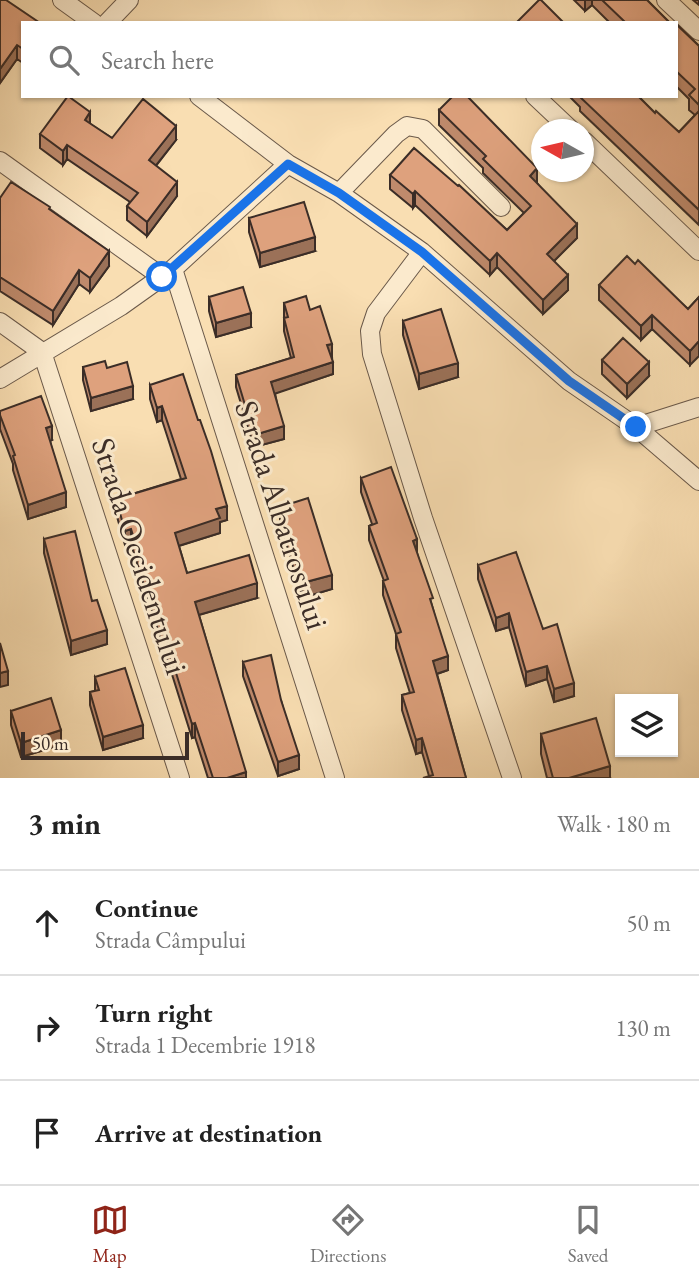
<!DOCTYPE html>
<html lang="en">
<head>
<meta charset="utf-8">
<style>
	body { margin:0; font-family:"EB Garamond",serif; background:#f2f2f2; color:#222 }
	.controls { position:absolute; right:21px; bottom:21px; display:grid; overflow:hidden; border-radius:0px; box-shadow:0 2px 5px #0004 }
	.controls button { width:63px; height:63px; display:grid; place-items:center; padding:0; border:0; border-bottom:2px solid #e0e0e0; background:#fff; color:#222; font:35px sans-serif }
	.compass { position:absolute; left:531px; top:119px; width:63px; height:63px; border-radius:50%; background:#fff; box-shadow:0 2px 5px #0004; rotate:278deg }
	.scale { position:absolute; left:21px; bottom:18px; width:168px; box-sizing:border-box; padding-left:7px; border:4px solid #3b2d27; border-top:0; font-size:19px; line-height:24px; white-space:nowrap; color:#3b2d27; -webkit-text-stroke:5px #fbeacd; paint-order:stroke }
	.stop { position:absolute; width:21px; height:21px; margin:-16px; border:5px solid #1a73e8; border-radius:50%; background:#fff }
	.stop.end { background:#1a73e8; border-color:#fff; box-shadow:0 2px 7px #0008 }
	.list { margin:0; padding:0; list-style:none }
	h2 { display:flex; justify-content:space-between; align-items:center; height:91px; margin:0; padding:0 28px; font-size:30px }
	h2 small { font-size:23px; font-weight:400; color:#767676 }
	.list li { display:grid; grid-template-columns:46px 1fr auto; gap:21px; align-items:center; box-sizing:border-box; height:105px; padding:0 28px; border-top:2px solid #e0e0e0 }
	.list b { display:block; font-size:26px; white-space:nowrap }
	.list p { margin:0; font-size:23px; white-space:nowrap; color:#767676 }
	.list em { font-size:23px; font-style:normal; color:#767676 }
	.icon { flex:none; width:38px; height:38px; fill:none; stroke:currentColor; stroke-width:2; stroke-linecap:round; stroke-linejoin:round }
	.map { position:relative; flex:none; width:699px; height:778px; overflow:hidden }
	.search { position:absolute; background:#fff; box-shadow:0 2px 5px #0004; left:21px; right:21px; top:21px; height:77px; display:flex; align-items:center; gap:18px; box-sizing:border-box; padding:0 24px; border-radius:0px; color:#767676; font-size:26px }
	.sheet { height:406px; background:#fff }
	nav { display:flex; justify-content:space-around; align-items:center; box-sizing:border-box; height:98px; border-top:2px solid #e0e0e0; background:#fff; font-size:19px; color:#767676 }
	nav a { display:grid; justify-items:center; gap:4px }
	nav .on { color:#8f2418 }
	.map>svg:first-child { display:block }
</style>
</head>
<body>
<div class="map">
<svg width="699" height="778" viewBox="0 0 699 778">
	<rect width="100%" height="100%" fill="#f9deb2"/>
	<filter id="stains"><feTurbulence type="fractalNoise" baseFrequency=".00286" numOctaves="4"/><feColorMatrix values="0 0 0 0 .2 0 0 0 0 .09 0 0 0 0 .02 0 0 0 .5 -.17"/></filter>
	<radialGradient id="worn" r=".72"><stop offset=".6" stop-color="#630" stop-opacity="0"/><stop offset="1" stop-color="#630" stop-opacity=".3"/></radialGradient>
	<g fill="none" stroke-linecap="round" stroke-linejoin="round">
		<defs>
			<path id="minor" d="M 62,0 L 94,23
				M 666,0 L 699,31
				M 107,23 L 129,0
				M 199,96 L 288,164 L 339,193 L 422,252 L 569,381 L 636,427 L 699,481
				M 535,96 L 571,130
				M 584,141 L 699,251
				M 0,161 L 162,277
				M 339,193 L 396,134 L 407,126 L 423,129 L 501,207
				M 422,252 L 376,313 L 370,331 L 372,354 L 423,518 L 512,778
				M 173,269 L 335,778
				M 0,322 L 42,352 L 180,778
				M 0,379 L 121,306 L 173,269 L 288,164
				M 636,427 L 699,407"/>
		</defs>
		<!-- minor casing -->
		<use href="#minor" stroke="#6a594a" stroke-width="20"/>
		<!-- minor -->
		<use href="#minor" stroke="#fbeacd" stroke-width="18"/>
	</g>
	<!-- wall -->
	<path fill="#bf8a6c" stroke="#3b2d27" stroke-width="2" d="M 0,0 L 23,23 L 23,63 L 17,59 L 0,83 Z
		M 574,0 L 647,0 L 670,23 L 610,23 L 592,5 L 585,11 Z
		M 693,0 L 699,0 L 699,5 Z
		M 676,24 L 699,46 L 699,225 L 580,111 L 580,107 L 569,96 L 638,96 L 655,113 L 679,132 L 695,115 L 689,110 L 689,99 L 676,86 Z
		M 439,110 L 537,183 L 577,238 L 554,261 L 568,290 L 543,314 L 497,267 L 490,275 L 415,205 L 413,208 L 390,189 L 390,175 L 458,186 L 507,230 L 524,213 L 483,173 L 483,168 L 439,125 Z
		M 90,124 L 112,138 L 176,140 L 156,166 L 177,196 L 147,236 L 127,220 L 127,206 L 130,202 L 67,159 L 63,165 L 40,148 L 40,134 Z
		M 0,198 L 50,210 L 109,266 L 90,292 L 79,284 L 53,325 L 0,291 Z
		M 249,218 L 315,251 L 260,267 L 249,232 Z
		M 635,264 L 688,309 L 699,297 L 690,365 L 652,329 L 641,340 L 599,300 L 599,285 Z
		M 209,297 L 251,327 L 216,337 L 209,311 Z
		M 284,303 L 310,310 L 332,356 L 333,374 L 275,393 L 284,439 L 254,447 L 236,387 L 236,375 L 291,358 L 284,331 Z
		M 403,321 L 458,377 L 419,389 L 403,335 Z
		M 602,360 L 649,376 L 627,398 L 602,374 Z
		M 83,367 L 107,368 L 133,399 L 91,411 L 83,380 Z
		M 150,385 L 227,520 L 220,522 L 220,533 L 179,546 L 187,573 L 257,598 L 199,615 L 246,778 L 208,778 L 195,737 L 192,738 L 131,544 L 125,545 L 116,513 L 116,499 L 181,479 L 162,420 L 157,422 L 150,399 Z
		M 0,411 L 52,440 L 50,441 L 66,507 L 28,519 L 13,470 L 13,464 L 0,429 Z
		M 361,478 L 417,553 L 433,609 L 448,670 L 437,674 L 466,778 L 429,776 L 422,752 L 416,754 L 402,710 L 402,695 L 410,693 L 396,648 L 396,634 L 383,595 L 383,581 L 384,581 L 369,540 L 369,526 L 372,524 L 361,492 Z
		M 280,507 L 332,589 L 302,598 L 280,521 Z
		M 44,539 L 92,601 L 107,644 L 71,655 L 44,553 Z
		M 478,565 L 543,629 L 574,696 L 554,702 L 547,679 L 526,686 L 509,627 L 496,631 L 478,579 Z
		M 243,662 L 281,700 L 299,769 L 278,776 L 243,676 Z
		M 95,677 L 143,738 L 103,750 L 90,705 L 90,692 L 95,691 Z
		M 11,711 L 61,745 L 21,757 L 11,725 Z
		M 541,734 L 610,778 L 547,778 L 541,754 Z"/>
	<!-- shaded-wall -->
	<path fill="#9b7158" stroke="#3b2d27" stroke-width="2" d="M 585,0 L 592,0 L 592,5 L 585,11 Z
		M 17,45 L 17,59 L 0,83 L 0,69 Z
		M 90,112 L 90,126 L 85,120 Z
		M 176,126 L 176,140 L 149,174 L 149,160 Z
		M 67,145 L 67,159 L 63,165 L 63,151 Z
		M 537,168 L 537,183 L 530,190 L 530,176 Z
		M 177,182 L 177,196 L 147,236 L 147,222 Z
		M 415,191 L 415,205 L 413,208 L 413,194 Z
		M 577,224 L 577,238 L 547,268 L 547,254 Z
		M 315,237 L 315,251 L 260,267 L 260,253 Z
		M 109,251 L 109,266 L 90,292 L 90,278 Z
		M 497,253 L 497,267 L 490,275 L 490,261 Z
		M 79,270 L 79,284 L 53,325 L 53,311 Z
		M 568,275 L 568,290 L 543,314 L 543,300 Z
		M 251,313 L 251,327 L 216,337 L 216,323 Z
		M 652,315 L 652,329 L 641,340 L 641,326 Z
		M 699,341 L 699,356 L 690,365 L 690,351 Z
		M 332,344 L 332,356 L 327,358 L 327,345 Z
		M 333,362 L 333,374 L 271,395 L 271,382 Z
		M 649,362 L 649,376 L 627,398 L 627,384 Z
		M 458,363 L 458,377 L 419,389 L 419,374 Z
		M 133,386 L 133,399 L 91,411 L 91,398 Z
		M 162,406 L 162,420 L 157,422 L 157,408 Z
		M 52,426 L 52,440 L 46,443 L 46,428 Z
		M 284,426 L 284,439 L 254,447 L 254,435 Z
		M 66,492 L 66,507 L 28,519 L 28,505 Z
		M 227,506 L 227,520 L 220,522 L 220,533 L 175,547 L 175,533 L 216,509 Z
		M 131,529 L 131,544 L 125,545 L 125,531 Z
		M 417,539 L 417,553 L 413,541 Z
		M 332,575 L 332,589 L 302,598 L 302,583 Z
		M 257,583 L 257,598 L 195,616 L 195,602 Z
		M 509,613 L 509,627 L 496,631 L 496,618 Z
		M 107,630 L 107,644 L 71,655 L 71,641 Z
		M 448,656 L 448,670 L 433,675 L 433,661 Z
		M 547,666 L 547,679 L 526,686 L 526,672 Z
		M 8,671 L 8,685 L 0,687 L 0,673 Z
		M 574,683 L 574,696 L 554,702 L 554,689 Z
		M 195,723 L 195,737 L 192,738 L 192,724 Z
		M 143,725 L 143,738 L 103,750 L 103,737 Z
		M 61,730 L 61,745 L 21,757 L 21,743 Z
		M 422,738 L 422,752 L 416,754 L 416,740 Z
		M 299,755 L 299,769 L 278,776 L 278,762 Z
		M 610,766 L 610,778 L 569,778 Z
		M 246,772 L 246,778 L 227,778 Z"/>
	<!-- building -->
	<path fill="#dea17d" stroke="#3b2d27" stroke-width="2" d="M 0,0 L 6,0 L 40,23 L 23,23 L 23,49 L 17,45 L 0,69 Z
		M 539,0 L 541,0 L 564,23 L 516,23 Z
		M 602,0 L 647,0 L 670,23 L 626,23 Z
		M 676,24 L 699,46 L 699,105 L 689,95 L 695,89 L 676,71 Z
		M 68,96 L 90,112 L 85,120 L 112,138 L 143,99 L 176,126 L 149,160 L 177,182 L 147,222 L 127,206 L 138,193 L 67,145 L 63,151 L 40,134 Z
		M 453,96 L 467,96 L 537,168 L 530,176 L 577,224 L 547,254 L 568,275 L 543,300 L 497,253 L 490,261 L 415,191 L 413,194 L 390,175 L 414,148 L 458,186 L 459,185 L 507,230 L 531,206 L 483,159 L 486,156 L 439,110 Z
		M 638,96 L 655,113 L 656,111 L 679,132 L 699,111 L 699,210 L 580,97 Z
		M 11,182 L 50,207 L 49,209 L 109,251 L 90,278 L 79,270 L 53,311 L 0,277 L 0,198 Z
		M 304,202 L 315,237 L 260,253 L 249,218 Z
		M 627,256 L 635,264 L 638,260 L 688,309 L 699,297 L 699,341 L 690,351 L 652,315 L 641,326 L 599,285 Z
		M 243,287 L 251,313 L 216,323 L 209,297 Z
		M 306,296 L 310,310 L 320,306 L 332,344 L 327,345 L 333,362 L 271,382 L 284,426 L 254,435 L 236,375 L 294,357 L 284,318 L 288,317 L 284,303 Z
		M 441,309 L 458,363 L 419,374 L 403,321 Z
		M 623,338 L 649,362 L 627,384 L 602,360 Z
		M 105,361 L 107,368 L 127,362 L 133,386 L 91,398 L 83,367 Z
		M 183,374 L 198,420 L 200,420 L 211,451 L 227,506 L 216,509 L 220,518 L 175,533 L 187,573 L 249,555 L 257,583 L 195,602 L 246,772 L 227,778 L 213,778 L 195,723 L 192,724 L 131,529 L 125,531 L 116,499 L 186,478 L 162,406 L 157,408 L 150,385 Z
		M 41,396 L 52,426 L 46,428 L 66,492 L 28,505 L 13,456 L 15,455 L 0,415 L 0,411 Z
		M 391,467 L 417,539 L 413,541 L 433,598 L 430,599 L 448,656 L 433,661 L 466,778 L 423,778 L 433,775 L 422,738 L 416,740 L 402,695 L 414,692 L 396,634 L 401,632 L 383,581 L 388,579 L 369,526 L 377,523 L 361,478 Z
		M 308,498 L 332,575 L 302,583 L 280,507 Z
		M 75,531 L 92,601 L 97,600 L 107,630 L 71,641 L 44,539 Z
		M 516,552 L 543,629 L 557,624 L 574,683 L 554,689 L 547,666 L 526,672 L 509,613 L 496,618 L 478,565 Z
		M 0,643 L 8,671 L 0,673 Z
		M 271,655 L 281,700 L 299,755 L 278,762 L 243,662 Z
		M 125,668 L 143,725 L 103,737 L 90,692 L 99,690 L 95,677 Z
		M 51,698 L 61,730 L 21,743 L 11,711 Z
		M 596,718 L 610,766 L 569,778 L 553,778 L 541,734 Z"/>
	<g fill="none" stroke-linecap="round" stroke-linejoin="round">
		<!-- route -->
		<path stroke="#1a73e8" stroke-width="9" d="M 162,277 L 288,164 L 339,193 L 422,252 L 569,381 L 636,427"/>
	</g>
	<g text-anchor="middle" stroke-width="6" stroke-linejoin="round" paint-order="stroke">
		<!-- street labels -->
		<g font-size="32" fill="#3b2d27" stroke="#fbeacd">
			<text transform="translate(282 515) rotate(72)" y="11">Strada Albatrosului</text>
			<text transform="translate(140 556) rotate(72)" y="11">Strada Occidentului</text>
		</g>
	</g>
	<rect width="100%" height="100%" filter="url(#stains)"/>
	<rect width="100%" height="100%" fill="url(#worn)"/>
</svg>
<div class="controls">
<button><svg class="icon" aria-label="layers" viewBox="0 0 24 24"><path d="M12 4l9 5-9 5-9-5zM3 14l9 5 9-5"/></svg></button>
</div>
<svg class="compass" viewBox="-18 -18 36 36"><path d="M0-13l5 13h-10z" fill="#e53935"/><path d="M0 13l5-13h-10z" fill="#767676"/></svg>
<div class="scale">50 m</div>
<div class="stop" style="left:162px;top:277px"></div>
<div class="stop end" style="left:636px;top:427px"></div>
<div class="search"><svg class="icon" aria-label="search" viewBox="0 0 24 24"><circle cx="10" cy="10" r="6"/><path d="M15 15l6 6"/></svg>Search here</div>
</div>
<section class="sheet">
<h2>3 min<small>Walk · 180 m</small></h2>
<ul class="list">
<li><svg class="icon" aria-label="ahead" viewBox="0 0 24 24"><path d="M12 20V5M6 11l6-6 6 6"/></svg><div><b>Continue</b><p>Strada Câmpului</p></div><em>50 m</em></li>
<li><svg class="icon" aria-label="right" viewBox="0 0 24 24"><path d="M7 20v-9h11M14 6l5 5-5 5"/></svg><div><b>Turn right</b><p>Strada 1 Decembrie 1918</p></div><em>130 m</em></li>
<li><svg class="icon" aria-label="arrive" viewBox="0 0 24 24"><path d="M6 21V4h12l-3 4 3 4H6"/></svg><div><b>Arrive at destination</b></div></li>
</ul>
</section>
<nav>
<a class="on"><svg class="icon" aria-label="map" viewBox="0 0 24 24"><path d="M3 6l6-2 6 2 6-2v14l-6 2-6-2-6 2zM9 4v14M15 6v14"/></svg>Map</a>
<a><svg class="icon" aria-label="directions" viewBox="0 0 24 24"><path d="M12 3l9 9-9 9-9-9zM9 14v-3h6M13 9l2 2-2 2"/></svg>Directions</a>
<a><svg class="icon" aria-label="saved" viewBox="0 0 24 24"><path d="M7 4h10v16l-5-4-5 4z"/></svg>Saved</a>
</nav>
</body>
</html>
